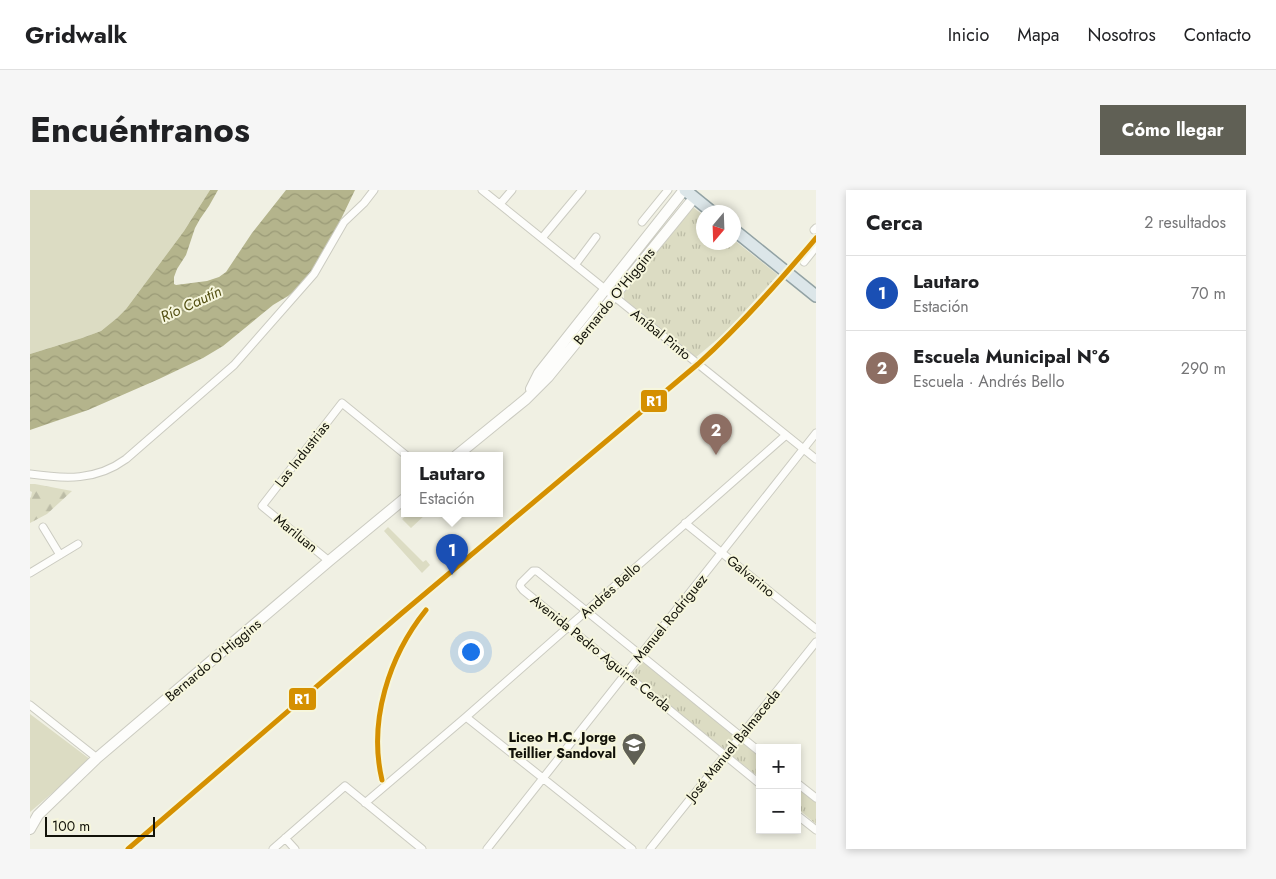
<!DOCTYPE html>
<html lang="es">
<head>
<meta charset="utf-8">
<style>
	body { margin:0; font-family:Jost,sans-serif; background:#f6f6f6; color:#202124 }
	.controls { position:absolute; right:15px; bottom:15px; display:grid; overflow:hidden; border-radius:0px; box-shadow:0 2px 8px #0003 }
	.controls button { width:45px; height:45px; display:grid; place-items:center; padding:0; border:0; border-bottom:1px solid #e0e0e0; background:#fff; color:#202124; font:25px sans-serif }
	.compass { position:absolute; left:666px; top:15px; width:45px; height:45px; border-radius:50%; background:#fff; box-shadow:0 2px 8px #0003; rotate:199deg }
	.scale { position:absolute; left:15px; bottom:12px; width:110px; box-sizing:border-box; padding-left:5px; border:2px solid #121209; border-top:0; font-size:14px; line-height:18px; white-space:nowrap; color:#121209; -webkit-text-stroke:4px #f6f6dd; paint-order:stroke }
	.you { position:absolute; left:440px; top:461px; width:18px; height:18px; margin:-12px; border:4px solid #fff; border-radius:50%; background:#1a73e8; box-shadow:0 0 0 8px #1a73e833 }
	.badge { display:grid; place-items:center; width:32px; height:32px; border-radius:50%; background:#606055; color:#fff; font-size:16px; font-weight:700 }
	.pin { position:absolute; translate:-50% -41px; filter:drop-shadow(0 1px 2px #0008) }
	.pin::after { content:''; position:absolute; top:26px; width:18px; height:15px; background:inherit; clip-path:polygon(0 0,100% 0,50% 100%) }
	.popup { position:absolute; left:371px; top:262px; width:102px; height:65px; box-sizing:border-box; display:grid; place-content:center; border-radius:0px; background:#fff; filter:drop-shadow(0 1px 4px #0005); font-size:16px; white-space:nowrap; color:#757577 }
	.popup b { font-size:19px; color:#202124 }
	.popup::after { content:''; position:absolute; left:50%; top:100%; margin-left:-10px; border:10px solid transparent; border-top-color:#fff }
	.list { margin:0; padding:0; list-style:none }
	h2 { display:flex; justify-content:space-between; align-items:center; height:65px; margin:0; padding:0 20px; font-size:21px }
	h2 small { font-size:16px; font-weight:400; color:#757577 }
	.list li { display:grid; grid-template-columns:32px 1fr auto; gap:15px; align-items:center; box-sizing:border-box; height:75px; padding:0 20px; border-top:1px solid #e0e0e0 }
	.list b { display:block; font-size:19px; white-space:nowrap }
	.list p { margin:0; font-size:16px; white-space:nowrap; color:#757577 }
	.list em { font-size:16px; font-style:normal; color:#757577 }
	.map { position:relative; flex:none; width:786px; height:659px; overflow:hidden; border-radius:0px }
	header { display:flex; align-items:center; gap:30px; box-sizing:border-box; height:70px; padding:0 25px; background:#fff; border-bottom:1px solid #e0e0e0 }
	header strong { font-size:24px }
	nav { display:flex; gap:28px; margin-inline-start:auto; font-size:18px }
	.intro { display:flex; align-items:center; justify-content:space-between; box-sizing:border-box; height:120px; padding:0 30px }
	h1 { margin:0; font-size:35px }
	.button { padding:12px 22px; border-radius:0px; background:#606055; color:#fff; font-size:18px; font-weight:700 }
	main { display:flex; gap:30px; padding:0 30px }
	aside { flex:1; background:#fff; border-radius:0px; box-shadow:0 2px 8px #0003 }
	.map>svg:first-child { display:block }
</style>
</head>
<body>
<header>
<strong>Gridwalk</strong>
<nav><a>Inicio</a><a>Mapa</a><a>Nosotros</a><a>Contacto</a></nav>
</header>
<div class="intro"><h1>Encuéntranos</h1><a class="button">Cómo llegar</a></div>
<main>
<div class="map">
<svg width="786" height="659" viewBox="0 0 786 659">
	<defs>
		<pattern id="forest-firs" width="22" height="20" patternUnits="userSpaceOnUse" patternTransform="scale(1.25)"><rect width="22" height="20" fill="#dcdcc3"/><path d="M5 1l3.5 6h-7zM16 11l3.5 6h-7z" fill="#bcbca6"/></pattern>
		<pattern id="park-tufts" width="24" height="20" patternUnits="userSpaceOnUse" patternTransform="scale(1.25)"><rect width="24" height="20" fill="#dcdcc3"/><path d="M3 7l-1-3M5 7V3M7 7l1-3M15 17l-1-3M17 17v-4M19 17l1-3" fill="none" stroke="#bcbca6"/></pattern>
		<pattern id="water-waves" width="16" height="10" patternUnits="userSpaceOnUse" patternTransform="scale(1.25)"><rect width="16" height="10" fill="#b4b48c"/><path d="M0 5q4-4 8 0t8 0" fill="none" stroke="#9a9a77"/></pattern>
	</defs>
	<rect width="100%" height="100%" fill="#f0f0e3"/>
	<!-- grass -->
	<path fill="#dcdcc3" d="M 0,0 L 180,0 L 154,41 L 105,107 L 96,119 L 87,128 L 71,141 L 52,148 L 0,164 Z
		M 378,324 L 394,324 L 395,325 L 381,338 L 372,329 Z
		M 358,337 L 393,372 L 396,370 L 400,375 L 392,383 L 354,341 Z
		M 0,524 L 61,570 L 0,622 Z"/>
	<!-- forest -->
	<path fill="url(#forest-firs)" d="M 0,294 L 5,294 L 42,301 L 17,324 L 0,333 L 0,308 L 1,307 L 2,302 L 0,301 Z"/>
	<!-- park -->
	<path fill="url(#park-tufts)" d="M 664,18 L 673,25 L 674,52 L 704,52 L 704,50 L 748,85 L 695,143 L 665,168 L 594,109 L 594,104 L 596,97 L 658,20 Z
		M 614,471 L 730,564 L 730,588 L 600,485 Z
		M 767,595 L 786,611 L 786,634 L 767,618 Z"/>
	<!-- water -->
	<path fill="url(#water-waves)" d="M 180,0 L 188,0 L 179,16 L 170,29 L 165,38 L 156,65 L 147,79 L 144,87 L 144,94 L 146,95 L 177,91 L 189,87 L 196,82 L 222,43 L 256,0 L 325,0 L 299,54 L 288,72 L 270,96 L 258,106 L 243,115 L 193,156 L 173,168 L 129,189 L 58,220 L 0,240 L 0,164 L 52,148 L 71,141 L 87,128 L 96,119 L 105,107 L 154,41 Z"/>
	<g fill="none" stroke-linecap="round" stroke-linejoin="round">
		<defs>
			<path id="street" d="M 452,0 L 786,269
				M 470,14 L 482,0
				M 612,32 L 638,0
				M 784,40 L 786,38
				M 512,48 L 552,0
				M 774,72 L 786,57
				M 545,75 L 566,47
				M 0,284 C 35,289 66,291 96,269 L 204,175 L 284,84 L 314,32 L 334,13 L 344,0
				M 655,333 L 786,439
				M 13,337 L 30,365
				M 299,371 L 232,316 L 312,213 L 377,266
				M 0,383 L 48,354
				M 0,515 L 67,568
				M 436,527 L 602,659
				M 730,562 L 507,381 L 503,381 L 491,393 L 490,396 L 493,400 L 730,594
				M 767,593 L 786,608
				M 335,613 L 436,527 L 756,245
				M 767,625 L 786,640
				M 255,648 L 265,659
				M 243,659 L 315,596 L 392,659
				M 457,659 L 786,243
				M 620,659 L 786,452"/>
			<path id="secondary" d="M 501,199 L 509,183 L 654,0
				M 426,266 L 496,209 L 518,187 L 664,8
				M 0,639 L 8,625 L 67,568 L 299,371 L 374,309"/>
			<path id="primary" d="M 655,0 L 682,22
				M 704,40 L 786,106"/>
		</defs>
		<!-- street casing -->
		<use href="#street" stroke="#cbcbc1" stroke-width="9"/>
		<!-- secondary casing -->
		<use href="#secondary" stroke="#cbcbc1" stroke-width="12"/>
		<!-- primary casing -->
		<use href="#primary" stroke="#92a2a4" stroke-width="14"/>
		<!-- street -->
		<use href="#street" stroke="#fdfdfb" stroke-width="7"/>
		<!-- secondary -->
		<use href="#secondary" stroke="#fdfdfb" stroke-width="10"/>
		<!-- primary -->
		<use href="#primary" stroke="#dce6e9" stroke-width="11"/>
		<defs>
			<path id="rail" d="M 352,590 C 338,531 359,466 396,420"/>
		</defs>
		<!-- rail casing -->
		<use href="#rail" stroke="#d5d5d0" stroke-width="4.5"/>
		<!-- rail -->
		<use href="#rail" stroke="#f6f6dd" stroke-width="2.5" stroke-dasharray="8" stroke-linecap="butt"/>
		<defs>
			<path id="rail-1" d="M 352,590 C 338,531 359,466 396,420
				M 98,659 L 372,423 L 668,174 C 711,135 749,92 786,48"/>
		</defs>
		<!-- rail-1 casing -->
		<use href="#rail-1" stroke="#f6f6dd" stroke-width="9"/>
		<!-- rail-1 -->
		<use href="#rail-1" stroke="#d59001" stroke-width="5"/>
	</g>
	<!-- icons -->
	<defs>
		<symbol id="school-pin" viewBox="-11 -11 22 30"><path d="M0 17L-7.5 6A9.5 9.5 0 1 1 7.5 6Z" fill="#606055" stroke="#f6f6dd"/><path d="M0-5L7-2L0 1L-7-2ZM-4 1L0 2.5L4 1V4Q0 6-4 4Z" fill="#fff"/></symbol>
	</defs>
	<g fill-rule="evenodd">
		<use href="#school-pin" x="590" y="541" width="28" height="38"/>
	</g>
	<g text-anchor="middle" stroke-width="4" stroke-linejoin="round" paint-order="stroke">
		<!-- street labels -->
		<g font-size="14" fill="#121209" stroke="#f6f6dd">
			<text transform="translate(584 106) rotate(-51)" y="5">Bernardo O'Higgins</text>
			<text transform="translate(631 144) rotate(39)" y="5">Aníbal Pinto</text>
			<text transform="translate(272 264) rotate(-52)" y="5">Las Industrias</text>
			<text transform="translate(266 343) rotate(39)" y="5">Mariluan</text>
			<text transform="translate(721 386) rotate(39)" y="5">Galvarino</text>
			<text transform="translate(580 400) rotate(-42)" y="5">Andrés Bello</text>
			<text transform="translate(640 428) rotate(-51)" y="5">Manuel Rodríguez</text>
			<text transform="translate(571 463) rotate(39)" y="5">Avenida Pedro Aguirre Cerda</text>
			<text transform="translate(183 470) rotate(-40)" y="5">Bernardo O'Higgins</text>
			<text transform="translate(703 555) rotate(-51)" y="5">José Manuel Balmaceda</text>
		</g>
		<!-- poi labels -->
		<g font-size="14" font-weight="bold" fill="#121209" stroke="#f6f6dd" text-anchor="end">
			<text x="586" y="552">Liceo H.C. Jorge<tspan x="586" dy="16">Teillier Sandoval</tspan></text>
		</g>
		<!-- water labels -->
		<g font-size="15" font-style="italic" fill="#535013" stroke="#f6f6dd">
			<text transform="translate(161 114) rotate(-25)" y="5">Río Cautín</text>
		</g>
	</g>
	<g stroke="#f6f6dd" stroke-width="2">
		<rect x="610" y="199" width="28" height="24" rx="5" fill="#d59001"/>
		<rect x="258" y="497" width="29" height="24" rx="5" fill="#d59001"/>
	</g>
	<g font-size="14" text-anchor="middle" font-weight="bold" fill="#fff">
		<text x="624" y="216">R1</text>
		<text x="272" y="514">R1</text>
	</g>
</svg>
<div class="controls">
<button>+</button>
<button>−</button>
</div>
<svg class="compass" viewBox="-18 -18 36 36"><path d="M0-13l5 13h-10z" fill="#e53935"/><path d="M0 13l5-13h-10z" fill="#757577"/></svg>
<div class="scale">100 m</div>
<div class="you"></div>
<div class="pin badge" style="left:422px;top:385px;background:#1a4fb4">1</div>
<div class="popup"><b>Lautaro</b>Estación</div>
<div class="pin badge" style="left:686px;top:265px;background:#8d6e63">2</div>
</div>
<aside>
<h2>Cerca<small>2 resultados</small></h2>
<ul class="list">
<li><span class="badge" style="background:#1a4fb4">1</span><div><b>Lautaro</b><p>Estación</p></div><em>70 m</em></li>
<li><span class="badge" style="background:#8d6e63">2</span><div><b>Escuela Municipal N°6</b><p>Escuela · Andrés Bello</p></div><em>290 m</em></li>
</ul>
</aside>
</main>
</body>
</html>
